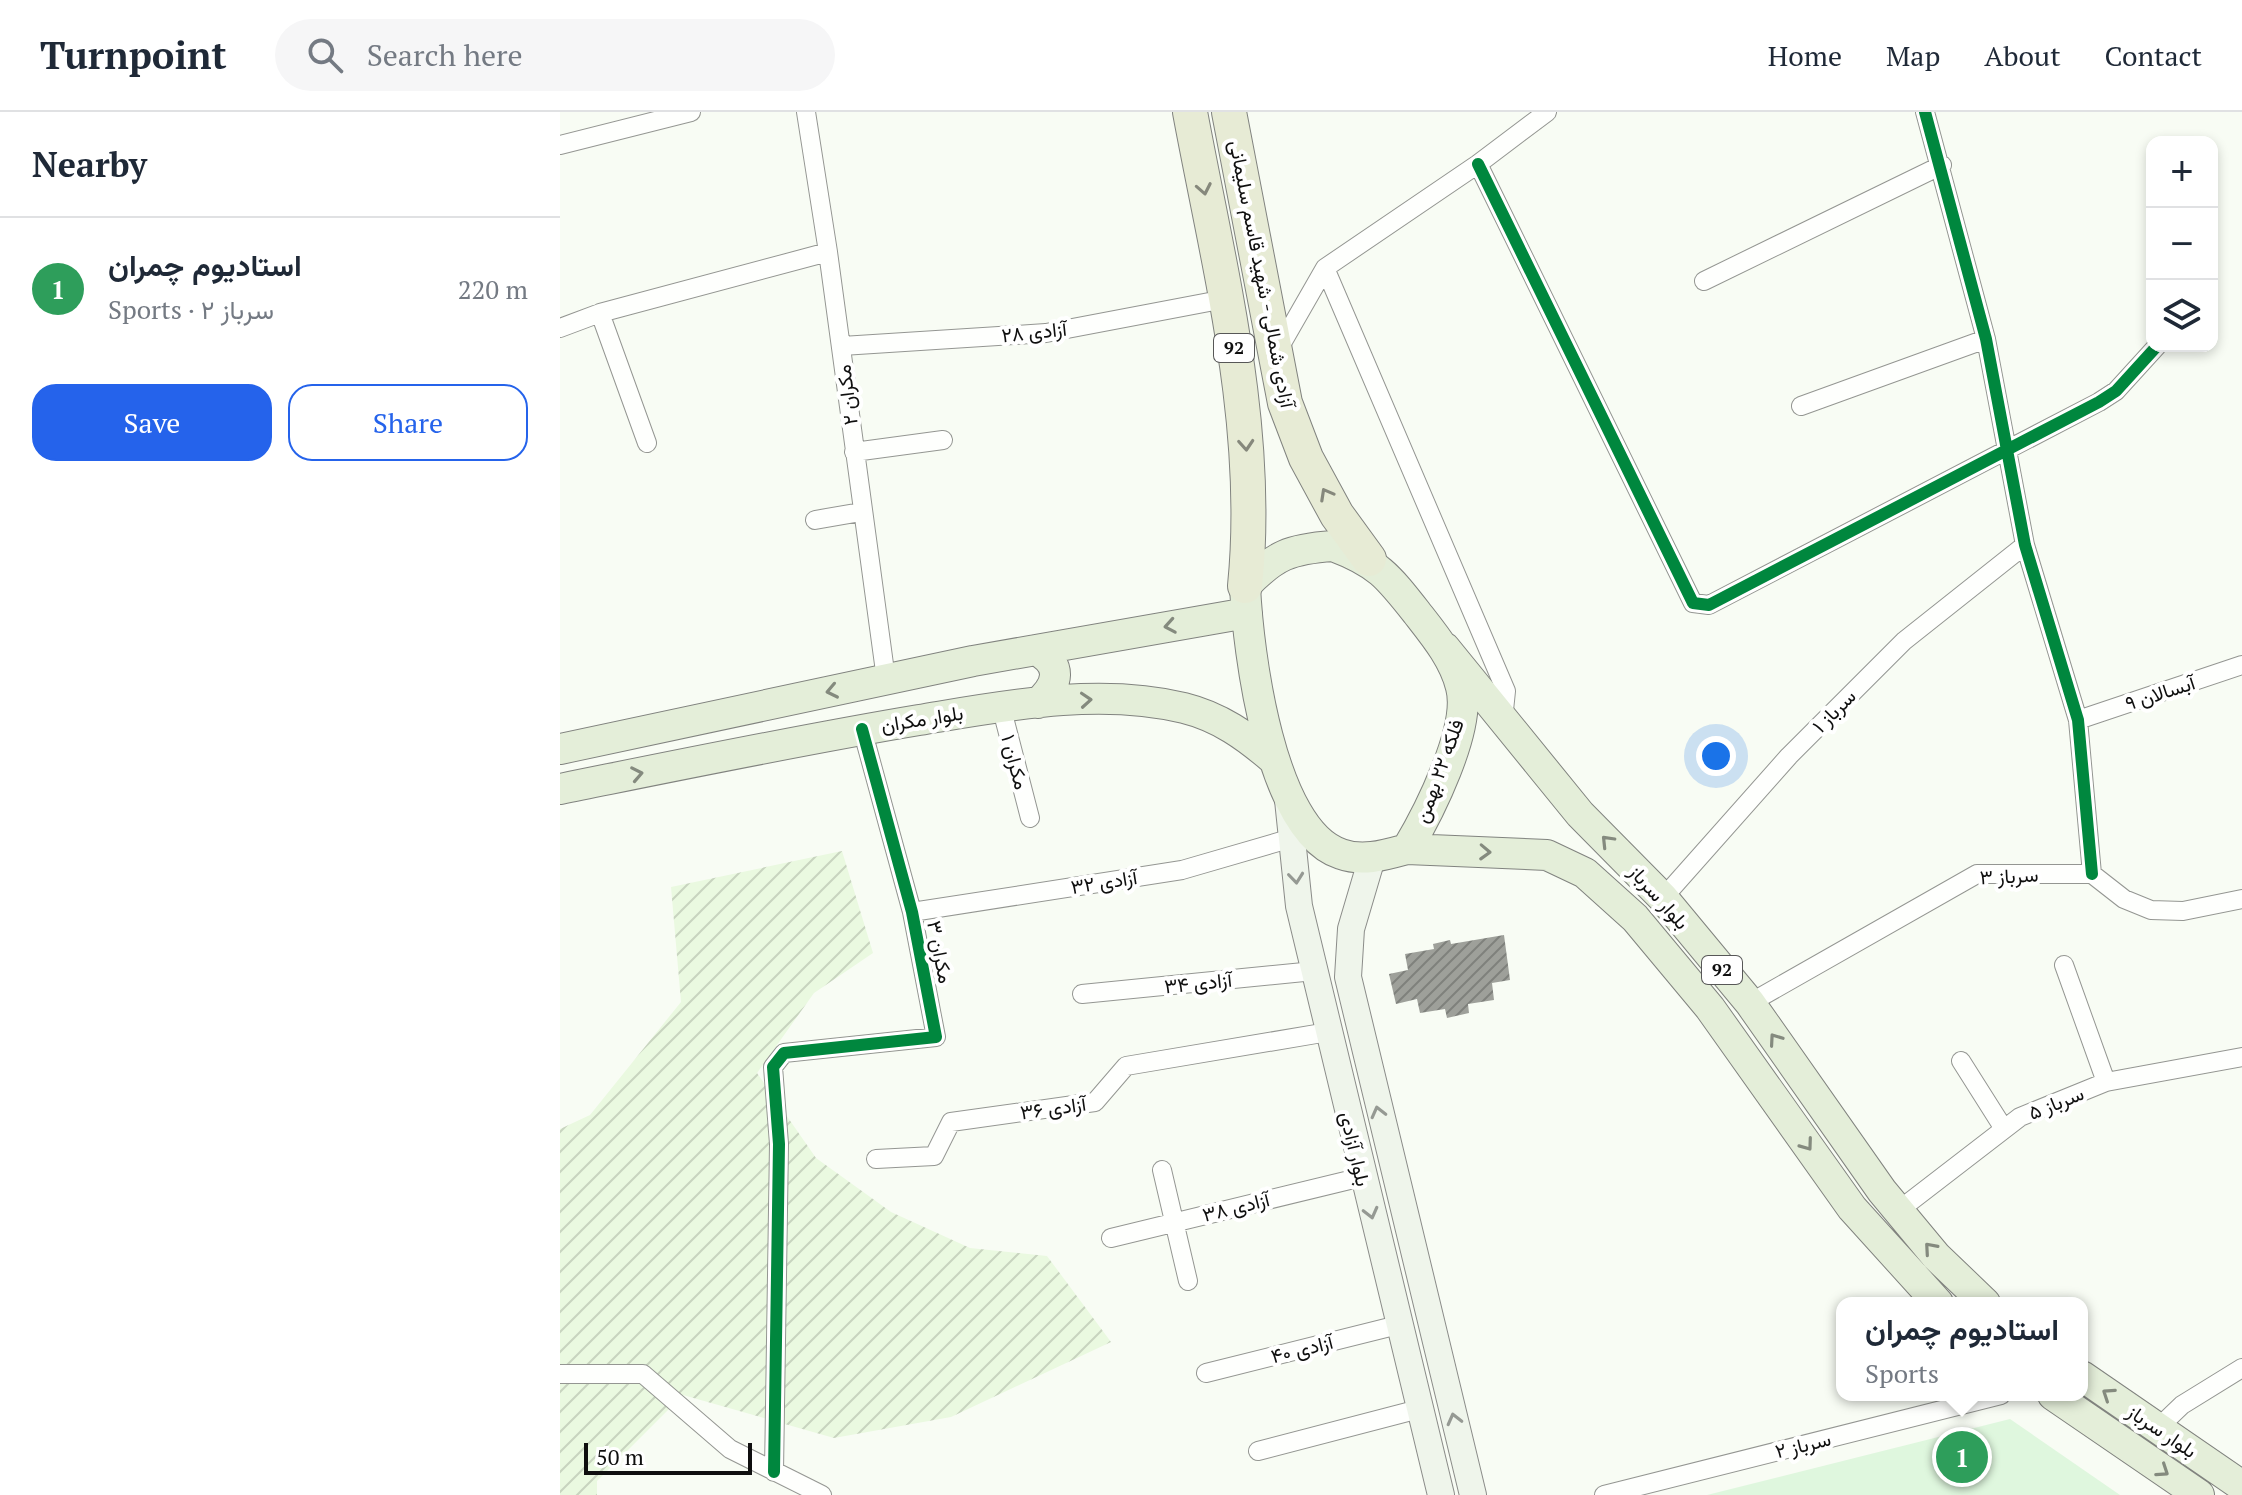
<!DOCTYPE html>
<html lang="en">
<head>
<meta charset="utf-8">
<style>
	body { margin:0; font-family:"PT Serif",Vazirmatn,serif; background:#f6f6f7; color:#1f2937 }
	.controls { position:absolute; right:24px; top:24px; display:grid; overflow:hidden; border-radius:16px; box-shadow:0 4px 12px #0003 }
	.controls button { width:72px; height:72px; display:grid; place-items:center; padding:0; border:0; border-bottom:2px solid #e0e1e3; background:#fff; color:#1f2937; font:40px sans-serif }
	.scale { position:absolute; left:24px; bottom:20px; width:168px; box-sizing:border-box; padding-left:8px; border:4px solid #0f0f0f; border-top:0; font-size:22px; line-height:28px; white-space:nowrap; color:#0f0f0f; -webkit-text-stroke:6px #fff; paint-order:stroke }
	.you { position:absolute; left:1156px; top:644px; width:28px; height:28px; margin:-20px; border:6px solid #fff; border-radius:50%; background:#1a73e8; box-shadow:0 0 0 12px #1a73e833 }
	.badge { display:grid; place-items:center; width:52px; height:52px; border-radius:50%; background:#2563eb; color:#fff; font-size:26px; font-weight:700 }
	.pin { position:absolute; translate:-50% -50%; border:4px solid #fff; box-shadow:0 2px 8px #0006 }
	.popup { position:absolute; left:1276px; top:1185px; width:252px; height:104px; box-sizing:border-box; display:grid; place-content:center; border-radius:16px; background:#fff; filter:drop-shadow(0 2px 6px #0005); font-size:26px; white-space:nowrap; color:#747a83 }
	.popup b { font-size:30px; color:#1f2937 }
	.popup::after { content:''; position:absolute; left:50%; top:100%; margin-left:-16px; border:16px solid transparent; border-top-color:#fff }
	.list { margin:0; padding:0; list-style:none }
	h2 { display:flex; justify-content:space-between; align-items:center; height:104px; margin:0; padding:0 32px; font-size:34px }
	h2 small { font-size:26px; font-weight:400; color:#747a83 }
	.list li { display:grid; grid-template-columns:52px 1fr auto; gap:24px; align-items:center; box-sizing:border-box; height:144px; padding:0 32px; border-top:2px solid #e0e1e3 }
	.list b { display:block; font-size:30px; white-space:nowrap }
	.list p { margin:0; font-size:26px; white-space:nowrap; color:#747a83 }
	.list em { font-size:26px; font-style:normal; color:#747a83 }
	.actions { display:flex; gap:16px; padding:24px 32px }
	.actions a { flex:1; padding:18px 0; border:2px solid #2563eb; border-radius:24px; text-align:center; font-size:28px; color:#2563eb }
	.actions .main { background:#2563eb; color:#fff }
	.icon { flex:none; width:44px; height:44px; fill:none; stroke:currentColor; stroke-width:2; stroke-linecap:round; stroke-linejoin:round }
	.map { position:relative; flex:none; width:1682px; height:1383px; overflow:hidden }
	header { display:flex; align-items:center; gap:48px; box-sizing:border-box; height:112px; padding:0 40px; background:#fff; border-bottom:2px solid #e0e1e3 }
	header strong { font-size:38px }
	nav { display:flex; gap:44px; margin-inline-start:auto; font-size:28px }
	.search { width:560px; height:72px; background:#f6f6f7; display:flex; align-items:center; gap:20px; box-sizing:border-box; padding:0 28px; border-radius:44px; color:#747a83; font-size:30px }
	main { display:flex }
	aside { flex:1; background:#fff }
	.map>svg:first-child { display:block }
</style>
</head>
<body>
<header>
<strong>Turnpoint</strong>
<div class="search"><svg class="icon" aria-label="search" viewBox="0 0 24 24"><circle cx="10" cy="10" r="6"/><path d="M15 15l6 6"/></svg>Search here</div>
<nav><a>Home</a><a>Map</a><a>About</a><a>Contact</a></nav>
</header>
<main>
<aside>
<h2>Nearby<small></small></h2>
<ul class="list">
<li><span class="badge" style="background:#2e9e5b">1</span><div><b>استادیوم چمران</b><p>Sports · سرباز ۲</p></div><em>220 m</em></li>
</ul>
<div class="actions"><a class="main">Save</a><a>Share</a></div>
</aside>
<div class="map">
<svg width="1682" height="1383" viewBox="0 0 1682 1383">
	<defs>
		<pattern id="farmland-furrows" width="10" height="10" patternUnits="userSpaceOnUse" patternTransform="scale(2)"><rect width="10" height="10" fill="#eaf9e0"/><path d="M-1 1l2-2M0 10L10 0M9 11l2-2" fill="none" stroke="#c8d4bf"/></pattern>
		<pattern id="building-hatch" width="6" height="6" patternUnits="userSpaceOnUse" patternTransform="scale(2)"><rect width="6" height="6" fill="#9ea09a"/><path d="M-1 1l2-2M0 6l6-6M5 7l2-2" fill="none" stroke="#7f817c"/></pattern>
	</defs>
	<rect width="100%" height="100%" fill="#f8fcf4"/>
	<!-- farmland -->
	<path fill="url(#farmland-furrows)" d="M 282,739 L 313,841 L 254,881 L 197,961 L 256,1046 L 331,1100 L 410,1136 L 487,1144 L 551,1230 L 391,1305 L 274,1326 L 123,1283 L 37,1369 L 37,1383 L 0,1383 L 0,1017 L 30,1003 L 121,890 L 111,775 Z"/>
	<!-- pitch -->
	<path fill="#dff7de" d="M 1450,1307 L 1560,1383 L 1147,1383 Z"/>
	<!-- building -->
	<path fill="url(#building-hatch)" d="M 944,823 L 950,868 L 932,871 L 934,888 L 908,892 L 909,901 L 887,906 L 885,897 L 860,901 L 857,887 L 836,892 L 829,862 L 848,858 L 845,842 L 874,837 L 873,832 L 890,828 L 891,832 Z"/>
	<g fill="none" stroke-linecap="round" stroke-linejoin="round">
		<defs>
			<path id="street" d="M 246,0 L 268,140 L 326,567
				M 1365,0 L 1426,227 L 1465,433 L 1518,608 L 1532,762
				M 0,33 L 131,0
				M 918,52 L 1133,491 L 1149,493 L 1539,290 L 1556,279 L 1597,234
				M 765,156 L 946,579 L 943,608
				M 1144,169 L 1382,53
				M 40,201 L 87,331
				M 0,216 L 40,201 L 268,140
				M 282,234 L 486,221 L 665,187
				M 718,238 L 765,156 L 918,52 L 987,0
				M 1241,294 L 1426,227
				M 294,340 L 383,328
				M 255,408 L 301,400
				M 441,594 L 470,706
				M 1518,608 L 1682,553
				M 1103,786 L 1229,644 L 1344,529 L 1465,433
				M 352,800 L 622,758 L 732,726
				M 1504,853 L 1546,970
				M 522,882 L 754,859
				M 1190,891 L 1417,762 L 1532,762 L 1564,787 L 1591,798 L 1623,799 L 1682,787
				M 1401,949 L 1444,1017
				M 316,1047 L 374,1044 L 391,1010 L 535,990 L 566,954 L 768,920
				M 602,1058 L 628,1169
				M 1338,1099 L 1460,1005 L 1546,970 L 1682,945
				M 551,1126 L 802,1065
				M 646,1261 L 838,1213
				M 0,1262 L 83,1262 L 170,1337 L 262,1383
				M 1598,1316 L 1622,1293 L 1682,1256
				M 698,1339 L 859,1297
				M 214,1360 L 219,1032 L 213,955 L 224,941 L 376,925 L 352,800 L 302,617
				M 1044,1383 L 1441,1283"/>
			<path id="secondary" d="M 728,688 L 739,794 L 881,1383
				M 812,746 L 791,817 L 788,865 L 913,1383"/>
			<path id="primary" d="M 773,434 C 818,451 828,464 857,501 C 875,524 894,547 901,575 C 912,616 868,702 847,737 C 825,743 803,750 781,742 C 710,719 688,539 685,474 C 715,443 730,437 773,434 Z
				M 885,536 L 1020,702 L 1103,786 L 1190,891 L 1322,1079 L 1376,1144 L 1425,1191
				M 476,538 C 503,553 499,572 478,591
				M 0,637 L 413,549 L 687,501
				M 0,677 C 119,653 239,628 359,608 C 444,594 538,575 624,596 C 660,605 686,624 713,647
				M 847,737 L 987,743 L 1025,761 L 1075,806 L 1150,896 L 1292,1096 L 1378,1191
				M 1522,1264 L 1682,1374
				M 1493,1283 L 1639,1383"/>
			<path id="highway" d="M 630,0 C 659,156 701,314 685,474
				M 669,0 L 725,291 L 746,346 L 777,403 L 809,447"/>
		</defs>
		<!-- street casing -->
		<use href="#street" stroke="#949692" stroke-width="20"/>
		<!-- secondary casing -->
		<use href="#secondary" stroke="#8b8c89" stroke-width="28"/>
		<!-- primary casing -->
		<use href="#primary" stroke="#81837f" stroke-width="32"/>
		<!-- highway casing -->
		<use href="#highway" stroke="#81837f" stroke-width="36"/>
		<!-- street -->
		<use href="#street" stroke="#fefffd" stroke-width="18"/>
		<!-- secondary -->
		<use href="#secondary" stroke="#eff5eb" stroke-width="26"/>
		<!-- primary -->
		<use href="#primary" stroke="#e4eed9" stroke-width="30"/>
		<!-- highway -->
		<use href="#highway" stroke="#e7ebd5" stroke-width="34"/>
		<defs>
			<path id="cycleway" d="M 1365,0 L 1426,227 L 1465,433 L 1518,608 L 1532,762
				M 918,52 L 1133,491 L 1149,493 L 1539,290 L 1556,279 L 1597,234
				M 214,1360 L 219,1032 L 213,955 L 224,941 L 376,925 L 352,800 L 302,617"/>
		</defs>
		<!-- cycleway casing -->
		<use href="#cycleway" stroke="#fff" stroke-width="17"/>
		<!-- cycleway -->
		<use href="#cycleway" stroke="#00873e" stroke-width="12"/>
	</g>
	<!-- one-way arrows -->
	<defs><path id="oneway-chevron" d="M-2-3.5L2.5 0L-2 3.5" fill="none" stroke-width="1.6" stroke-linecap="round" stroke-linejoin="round" transform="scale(2)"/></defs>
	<g stroke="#86887c">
		<use href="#oneway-chevron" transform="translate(644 77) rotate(79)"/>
		<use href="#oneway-chevron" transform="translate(686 333) rotate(86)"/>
		<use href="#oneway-chevron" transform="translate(766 382) rotate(-119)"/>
	</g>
	<g stroke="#848a7e">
		<use href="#oneway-chevron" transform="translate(610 514) rotate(170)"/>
		<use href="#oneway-chevron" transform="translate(272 579) rotate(168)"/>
		<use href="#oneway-chevron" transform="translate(526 588) rotate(-4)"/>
		<use href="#oneway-chevron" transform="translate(77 662) rotate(-11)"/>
		<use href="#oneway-chevron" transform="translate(1047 729) rotate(-134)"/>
		<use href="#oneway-chevron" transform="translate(925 740) rotate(2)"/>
		<use href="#oneway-chevron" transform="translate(1215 927) rotate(-125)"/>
		<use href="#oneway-chevron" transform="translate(1247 1033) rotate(54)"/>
		<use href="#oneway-chevron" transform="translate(1370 1136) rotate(-131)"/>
		<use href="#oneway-chevron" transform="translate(1548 1282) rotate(-146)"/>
		<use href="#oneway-chevron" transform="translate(1603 1359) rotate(34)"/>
	</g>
	<g stroke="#959993">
		<use href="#oneway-chevron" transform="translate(736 766) rotate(84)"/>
		<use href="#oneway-chevron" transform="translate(818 1000) rotate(-104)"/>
		<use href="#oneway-chevron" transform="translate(811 1101) rotate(76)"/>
		<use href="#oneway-chevron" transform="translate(894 1307) rotate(-104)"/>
	</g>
	<g text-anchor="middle" stroke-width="8" stroke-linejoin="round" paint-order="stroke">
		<!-- shield labels -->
		<g fill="#fff" stroke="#575757" stroke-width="2">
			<rect x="654" y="222" width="40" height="28" rx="6"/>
			<rect x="1142" y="844" width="40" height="28" rx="6"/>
		</g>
		<g font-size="18" font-weight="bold" fill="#0f0f0f">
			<text x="674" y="242">92</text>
			<text x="1162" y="864">92</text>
		</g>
		<!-- street labels -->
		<g font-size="20" fill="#0f0f0f" stroke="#fff">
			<text transform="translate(702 162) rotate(79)" y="7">آزادی شمالی - شهید قاسم سلیمانی</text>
			<text transform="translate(474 220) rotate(-6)" y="7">آزادی ۲۸</text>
			<text transform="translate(287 283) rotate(-97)" y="7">مکران ۲</text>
			<text transform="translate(1600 581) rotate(-18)" y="7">آبسالان ۹</text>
			<text transform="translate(1274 599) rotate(-45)" y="7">سرباز ۱</text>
			<text transform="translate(362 607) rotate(-9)" y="7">بلوار مکران</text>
			<text transform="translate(455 650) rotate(75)" y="7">مکران ۱</text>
			<text transform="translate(879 659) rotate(-70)" y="7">فلکه ۲۲ بهمن</text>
			<text transform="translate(1449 764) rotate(-3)" y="7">سرباز ۳</text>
			<text transform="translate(544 770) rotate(-9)" y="7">آزادی ۳۲</text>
			<text transform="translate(1099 785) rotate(48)" y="7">بلوار سرباز</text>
			<text transform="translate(380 840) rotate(79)" y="7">مکران ۳</text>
			<text transform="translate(638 871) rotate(-6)" y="7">آزادی ۳۴</text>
			<text transform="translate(1496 991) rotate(-22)" y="7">سرباز ۵</text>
			<text transform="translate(493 996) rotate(-8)" y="7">آزادی ۳۶</text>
			<text transform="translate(795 1037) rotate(77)" y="7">بلوار آزادی</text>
			<text transform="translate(676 1095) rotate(-14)" y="7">آزادی ۳۸</text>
			<text transform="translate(742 1237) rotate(-14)" y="7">آزادی ۴۰</text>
			<text transform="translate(1602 1319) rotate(34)" y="7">بلوار سرباز</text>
			<text transform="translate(1243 1333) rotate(-14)" y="7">سرباز ۲</text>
		</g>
	</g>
</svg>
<div class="controls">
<button>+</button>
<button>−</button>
<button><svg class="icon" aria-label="layers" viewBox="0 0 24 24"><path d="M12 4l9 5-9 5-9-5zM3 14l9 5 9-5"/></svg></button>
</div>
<div class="scale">50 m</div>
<div class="you"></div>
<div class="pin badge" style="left:1402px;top:1345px;background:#2e9e5b">1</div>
<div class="popup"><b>استادیوم چمران</b>Sports</div>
</div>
</main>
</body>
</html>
